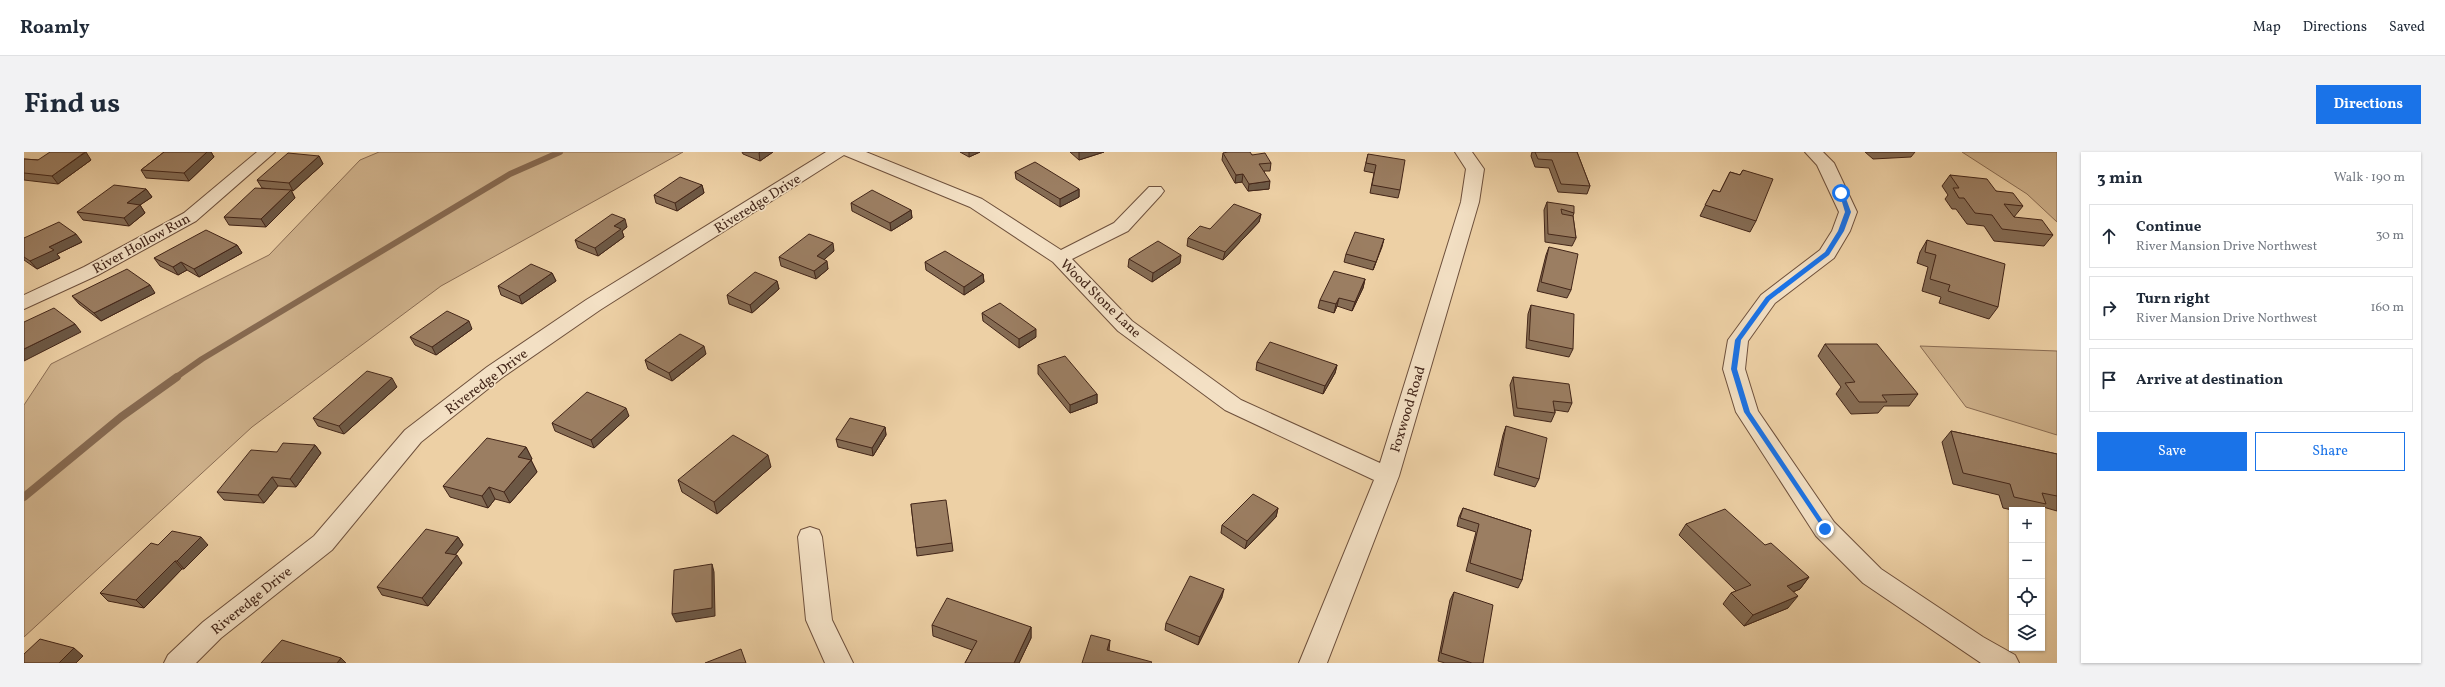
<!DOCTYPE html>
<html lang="en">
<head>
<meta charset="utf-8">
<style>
	body { margin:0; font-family:Vollkorn,serif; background:#f2f2f3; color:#1f2937 }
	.controls { position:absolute; right:12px; bottom:12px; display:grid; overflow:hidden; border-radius:0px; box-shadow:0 1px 3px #0004 }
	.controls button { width:36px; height:36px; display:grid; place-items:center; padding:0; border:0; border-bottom:1px solid #e0e1e3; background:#fff; color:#1f2937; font:20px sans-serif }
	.stop { position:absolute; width:12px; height:12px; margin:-9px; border:3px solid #1a73e8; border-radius:50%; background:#fff }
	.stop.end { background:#1a73e8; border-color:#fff; box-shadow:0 1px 4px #0008 }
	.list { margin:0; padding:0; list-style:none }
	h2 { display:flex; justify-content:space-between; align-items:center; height:52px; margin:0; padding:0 16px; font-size:17px }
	h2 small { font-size:13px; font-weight:400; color:#747a83 }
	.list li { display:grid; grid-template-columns:26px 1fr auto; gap:12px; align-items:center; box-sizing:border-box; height:64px; margin:0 8px 8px; padding:0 8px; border:1px solid #e0e1e3; border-radius:0px }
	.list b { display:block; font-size:15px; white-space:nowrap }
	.list p { margin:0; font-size:13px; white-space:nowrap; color:#747a83 }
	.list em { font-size:13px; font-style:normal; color:#747a83 }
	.actions { display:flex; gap:8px; padding:12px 16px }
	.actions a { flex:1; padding:9px 0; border:1px solid #1a73e8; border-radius:0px; text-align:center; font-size:14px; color:#1a73e8 }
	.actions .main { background:#1a73e8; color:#fff }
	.icon { flex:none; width:22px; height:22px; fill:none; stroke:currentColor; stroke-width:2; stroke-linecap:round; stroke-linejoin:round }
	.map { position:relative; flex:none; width:2033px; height:511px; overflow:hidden; border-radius:0px }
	header { display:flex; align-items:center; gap:24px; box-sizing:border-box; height:56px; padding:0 20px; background:#fff; border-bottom:1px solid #e0e1e3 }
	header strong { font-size:19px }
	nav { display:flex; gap:22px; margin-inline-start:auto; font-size:14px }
	.intro { display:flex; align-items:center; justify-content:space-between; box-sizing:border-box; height:96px; padding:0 24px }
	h1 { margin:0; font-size:28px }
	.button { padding:10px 18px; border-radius:0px; background:#1a73e8; color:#fff; font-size:14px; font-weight:700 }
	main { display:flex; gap:24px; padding:0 24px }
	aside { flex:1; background:#fff; border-radius:0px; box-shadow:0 1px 3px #0004 }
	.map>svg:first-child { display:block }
</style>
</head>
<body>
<header>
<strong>Roamly</strong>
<nav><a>Map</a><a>Directions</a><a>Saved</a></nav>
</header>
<div class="intro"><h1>Find us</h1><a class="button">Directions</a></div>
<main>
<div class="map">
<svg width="2033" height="511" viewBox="0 0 2033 511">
	<rect width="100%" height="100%" fill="#edd0a5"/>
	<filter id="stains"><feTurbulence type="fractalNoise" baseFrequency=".005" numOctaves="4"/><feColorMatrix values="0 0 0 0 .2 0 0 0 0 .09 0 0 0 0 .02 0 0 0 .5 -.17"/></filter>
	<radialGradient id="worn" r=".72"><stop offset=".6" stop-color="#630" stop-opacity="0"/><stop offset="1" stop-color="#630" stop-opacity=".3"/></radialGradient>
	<!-- green -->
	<path fill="#d0b38d" stroke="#8a6c53" d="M 355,0 L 659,0 L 417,134 L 228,275 L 0,485 L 0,253 L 27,212 L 245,103 L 336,8 Z
		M 1938,0 L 2033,0 L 2033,70 L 2003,42 Z
		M 1896,194 L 2033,199 L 2033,283 L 1942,255 Z"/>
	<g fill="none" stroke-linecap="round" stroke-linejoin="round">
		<!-- stream-far1 -->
		<path stroke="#866950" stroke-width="6" d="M 151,226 L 178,207 L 486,22 L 536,0"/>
		<!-- stream -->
		<path stroke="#866950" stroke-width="8" d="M 0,345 L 97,265 L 153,225"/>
		<defs>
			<path id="minor" d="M 233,0 L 251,0 L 172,69 L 74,123 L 0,157 L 0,143 L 60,115 L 160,61 Z
				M 802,0 L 842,0 L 958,47 L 1037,98 L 1090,71 L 1125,35 L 1137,35 L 1140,39 L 1137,43 L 1104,79 L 1048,107 L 1108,169 L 1217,248 L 1356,311 L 1437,50 L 1442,17 L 1431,0 L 1448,0 L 1460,17 L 1455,50 L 1375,324 L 1303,511 L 1275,511 L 1350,328 L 1201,258 L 1094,179 L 1029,110 L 946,55 L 820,3 L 576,158 L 479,225 L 397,290 L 308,398 L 197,486 L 172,511 L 140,511 L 144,503 L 179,470 L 290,384 L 381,278 L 463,215 L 562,148 Z
				M 1781,0 L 1799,0 L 1810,11 L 1833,60 L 1826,79 L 1810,106 L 1751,151 L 1724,189 L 1721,217 L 1734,259 L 1810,370 L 1857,417 L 1959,485 L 1991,503 L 1995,511 L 1957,511 L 1839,431 L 1792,384 L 1712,260 L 1699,217 L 1704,188 L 1737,143 L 1796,98 L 1808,79 L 1815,60 L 1793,13 Z
				M 786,375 L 795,378 L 798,385 L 808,468 L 829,511 L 801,511 L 782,468 L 774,385 L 777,378 Z"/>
		</defs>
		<!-- minor casing -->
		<use href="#minor" stroke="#6e503c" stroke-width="2"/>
		<!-- minor -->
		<use href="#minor" fill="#f3e0c4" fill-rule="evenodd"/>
	</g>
	<!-- wall -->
	<path fill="#856c54" stroke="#432619" d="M 140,0 L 187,0 L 190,5 L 165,29 L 122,26 L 117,18 Z
		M 718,0 L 749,0 L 736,9 L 719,2 Z
		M 936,0 L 956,0 L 945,5 Z
		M 1046,0 L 1080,0 L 1055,8 Z
		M 1508,0 L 1553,0 L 1566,34 L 1563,42 L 1534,40 L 1525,16 L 1511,15 L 1507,4 Z
		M 1841,0 L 1891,0 L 1887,5 L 1849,7 Z
		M 1199,1 L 1228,3 L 1247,11 L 1246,19 L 1240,19 L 1245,37 L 1224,39 L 1218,30 L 1211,31 L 1198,8 Z
		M 1344,2 L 1376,38 L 1374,46 L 1346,41 L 1350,21 L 1340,19 Z
		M 295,4 L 299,12 L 269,39 L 267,38 L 271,46 L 242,75 L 205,73 L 200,65 L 247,37 L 238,36 L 233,28 Z
		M 0,7 L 14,8 L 67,8 L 34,32 L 0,28 Z
		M 1719,18 L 1732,69 L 1726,80 L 1676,64 L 1689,38 L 1696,40 L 1706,20 L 1716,23 Z
		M 991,20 L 1055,37 L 1055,45 L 1036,55 L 992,27 Z
		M 1926,23 L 1972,39 L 1999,54 L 1990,65 L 2029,83 L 2020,94 L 1970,89 L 1960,74 L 1943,72 L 1932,57 L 1928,57 L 1921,47 L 1924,43 L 1918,34 Z
		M 678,33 L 680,41 L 653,59 L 632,51 L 630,43 Z
		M 122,37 L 128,45 L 116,53 L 121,61 L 105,74 L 59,68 L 53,60 Z
		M 1523,50 L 1550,61 L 1549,64 L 1552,86 L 1548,94 L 1521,90 L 1520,58 Z
		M 827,51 L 887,58 L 888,66 L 867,79 L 828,59 Z
		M 1237,62 L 1235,70 L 1199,108 L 1163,94 L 1164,86 L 1186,77 Z
		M 603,75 L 598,79 L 600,85 L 574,104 L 554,96 L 551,88 Z
		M 0,86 L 58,90 L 33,102 L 36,106 L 13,117 L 0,108 Z
		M 1360,87 L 1349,118 L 1320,110 L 1322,102 Z
		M 1903,88 L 1974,155 L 1965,167 L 1915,151 L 1917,145 L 1898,139 L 1904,115 L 1893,111 L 1896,100 Z
		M 213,93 L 218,101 L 175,125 L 163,118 L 154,123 L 136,114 L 130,106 Z
		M 1525,95 L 1547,138 L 1543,146 L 1513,139 L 1522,103 Z
		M 810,99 L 800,107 L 804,117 L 792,127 L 757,114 L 755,105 Z
		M 1105,107 L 1156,111 L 1128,130 L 1104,115 Z
		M 901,110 L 959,122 L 960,130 L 940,143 L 902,118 Z
		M 528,121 L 532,129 L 498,152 L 477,143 L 474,134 Z
		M 1341,127 L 1339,136 L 1328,159 L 1313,154 L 1310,161 L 1294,156 L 1296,148 Z
		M 753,129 L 755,137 L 728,161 L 705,152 L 703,143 Z
		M 131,141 L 77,169 L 55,152 L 48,144 Z
		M 1507,153 L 1549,197 L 1545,205 L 1502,196 L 1504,162 Z
		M 958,161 L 1012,185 L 995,196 L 959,169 Z
		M 448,177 L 412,203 L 391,193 L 386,185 Z
		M 1801,192 L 1894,242 L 1885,254 L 1860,254 L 1854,261 L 1827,262 L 1812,242 L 1817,235 L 1794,204 Z
		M 682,202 L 648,229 L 624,217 L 621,208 Z
		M 1233,210 L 1313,213 L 1311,221 L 1299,242 L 1232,218 Z
		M 1014,213 L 1073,242 L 1073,251 L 1046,261 L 1014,222 Z
		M 1489,225 L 1548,251 L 1544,260 L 1531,258 L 1531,261 L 1527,270 L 1490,264 L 1486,233 Z
		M 373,235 L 320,282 L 294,274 L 289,266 Z
		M 605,264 L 570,296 L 531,279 L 528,271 Z
		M 1482,274 L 1515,327 L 1511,335 L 1470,323 L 1479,283 Z
		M 861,275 L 862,283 L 849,304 L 814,295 L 812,287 Z
		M 1927,279 L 2033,302 L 2033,359 L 2019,355 L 2016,358 L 1988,358 L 1979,356 L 1975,343 L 1929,332 L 1918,290 Z
		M 291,293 L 297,301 L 272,335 L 254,334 L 240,351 L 200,348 L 193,340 L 253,300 Z
		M 502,295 L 508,307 L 507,308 L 513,320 L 486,351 L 471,347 L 464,356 L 426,345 L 419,334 Z
		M 747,315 L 693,362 L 658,340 L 654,328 Z
		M 887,352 L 928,391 L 929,399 L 893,404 Z
		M 1254,356 L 1252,365 L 1221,397 L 1197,381 L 1198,373 Z
		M 1439,356 L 1507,378 L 1498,428 L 1494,436 L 1442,419 L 1452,380 L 1433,374 L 1435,365 Z
		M 1662,372 L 1741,393 L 1785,425 L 1776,437 L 1769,440 L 1764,456 L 1720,474 L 1699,452 L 1707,441 L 1712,439 L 1655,383 Z
		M 434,385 L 439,393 L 431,403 L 438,411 L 404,454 L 358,443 L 353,435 Z
		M 134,393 L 184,393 L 160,417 L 158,417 L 120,456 L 84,449 L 76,441 Z
		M 1430,440 L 1459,511 L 1421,511 L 1414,509 L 1426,448 Z
		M 1198,445 L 1174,493 L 1141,478 L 1142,471 Z
		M 908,473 L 1007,475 L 1007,486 L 995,511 L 941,511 L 948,498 L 909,484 Z"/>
	<!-- shaded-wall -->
	<path fill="#6c5845" stroke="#432619" d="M 62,0 L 67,8 L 34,32 L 28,24 Z
		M 183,0 L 187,0 L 190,5 L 165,29 L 160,21 Z
		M 736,0 L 749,0 L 736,9 L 735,1 Z
		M 945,0 L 956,0 L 945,5 Z
		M 1055,0 L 1080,0 L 1055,8 Z
		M 295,4 L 299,12 L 269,39 L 265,31 Z
		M 1219,22 L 1218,30 L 1211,31 L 1212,23 Z
		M 1246,29 L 1245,37 L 1224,39 L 1225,32 Z
		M 678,33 L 680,41 L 653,59 L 651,51 Z
		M 122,37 L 128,45 L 116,53 L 121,61 L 105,74 L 100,66 L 103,51 Z
		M 1055,37 L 1055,45 L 1036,55 L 1036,47 Z
		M 267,38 L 271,46 L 242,75 L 237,67 Z
		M 887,58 L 888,66 L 867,79 L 866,71 Z
		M 1237,62 L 1235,70 L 1199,108 L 1201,100 Z
		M 601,67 L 603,75 L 598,79 L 600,85 L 574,104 L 571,96 L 590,74 Z
		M 52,82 L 58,90 L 33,102 L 36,106 L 13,117 L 6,109 L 25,95 Z
		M 1360,87 L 1358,95 L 1349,118 L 1352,110 Z
		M 809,91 L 810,99 L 794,113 L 793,104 Z
		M 213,93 L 218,101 L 175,125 L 170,117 Z
		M 1157,103 L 1156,111 L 1128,130 L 1129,121 Z
		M 803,109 L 804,117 L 792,127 L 790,119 Z
		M 157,110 L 163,118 L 154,123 L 149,115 Z
		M 528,121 L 532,129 L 498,152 L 495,144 Z
		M 959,122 L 960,130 L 940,143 L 940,135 Z
		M 1341,127 L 1339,136 L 1328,159 L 1331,150 Z
		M 753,129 L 755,137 L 728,161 L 726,153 Z
		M 126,133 L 131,141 L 77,169 L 70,161 Z
		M 1315,146 L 1313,154 L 1310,161 L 1312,152 Z
		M 445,169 L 448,177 L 412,203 L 408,195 Z
		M 51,172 L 57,180 L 0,209 L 0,197 Z
		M 1012,177 L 1012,185 L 995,196 L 995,187 Z
		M 680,194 L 682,202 L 648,229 L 645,221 Z
		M 1313,213 L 1311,221 L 1299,242 L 1301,234 Z
		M 368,226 L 373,235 L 320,282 L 315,274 Z
		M 1073,242 L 1073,251 L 1046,261 L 1046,253 Z
		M 602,256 L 605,264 L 570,296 L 567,288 Z
		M 861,275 L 862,283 L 849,304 L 848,296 Z
		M 291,293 L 297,301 L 272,335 L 266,327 Z
		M 502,295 L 508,307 L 499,317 L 494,305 Z
		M 744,303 L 747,315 L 693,362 L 690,350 Z
		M 507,308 L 513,320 L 486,351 L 480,340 Z
		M 248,325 L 254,334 L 240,351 L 234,343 Z
		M 465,335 L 471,347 L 464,356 L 458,344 Z
		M 1254,356 L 1252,365 L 1221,397 L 1223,389 Z
		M 177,385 L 184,393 L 160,417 L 153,409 Z
		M 434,385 L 439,393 L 426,409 L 421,401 Z
		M 433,403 L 438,411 L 404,454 L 398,446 Z
		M 151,409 L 158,417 L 120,456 L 112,448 Z
		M 688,412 L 690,420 L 691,464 L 652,470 L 648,462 Z
		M 1785,425 L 1776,437 L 1754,446 L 1763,434 Z
		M 1200,437 L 1198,445 L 1174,493 L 1176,485 Z
		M 1774,444 L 1764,456 L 1720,474 L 1729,463 Z
		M 1007,475 L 1007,486 L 995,511 L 990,511 Z
		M 1086,488 L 1085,499 L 1083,498 Z
		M 50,496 L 59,504 L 52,511 L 35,511 Z
		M 317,506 L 322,511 L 313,511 Z"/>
	<!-- building -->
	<path fill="#9b7e62" stroke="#432619" d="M 26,0 L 61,0 L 28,24 L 0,21 L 0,7 L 14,8 Z
		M 140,0 L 183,0 L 160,21 L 117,18 Z
		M 1204,0 L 1226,0 L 1228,3 L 1241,1 L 1247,11 L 1235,12 L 1246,29 L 1225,32 L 1219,22 L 1212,23 L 1199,1 Z
		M 1511,0 L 1553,0 L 1566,34 L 1537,32 L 1528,8 L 1514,7 Z
		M 264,1 L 295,4 L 265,31 L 233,28 Z
		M 1344,2 L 1381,8 L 1376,38 L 1348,33 L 1352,13 L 1342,11 Z
		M 1011,10 L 1055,37 L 1036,47 L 991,20 Z
		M 1719,18 L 1749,27 L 1732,69 L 1681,53 L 1689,38 L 1696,40 L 1706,20 L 1716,23 Z
		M 1926,23 L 1963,27 L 1972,39 L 1989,41 L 1999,54 L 1980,52 L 1990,65 L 2018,68 L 2029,83 L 1978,77 L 1968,63 L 1951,61 L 1940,46 L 1935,46 L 1929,36 L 1935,36 Z
		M 656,25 L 678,33 L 651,51 L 630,43 Z
		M 90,33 L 122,37 L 103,51 L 116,53 L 100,66 L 53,60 Z
		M 231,36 L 267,38 L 237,67 L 200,65 Z
		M 848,38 L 887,58 L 866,71 L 827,51 Z
		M 1523,50 L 1550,54 L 1550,61 L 1537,57 L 1538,62 L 1549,64 L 1552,86 L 1524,82 Z
		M 1210,52 L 1237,62 L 1201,100 L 1164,86 L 1176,74 L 1186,77 Z
		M 588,62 L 601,67 L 590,74 L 597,77 L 571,96 L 551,88 Z
		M 35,70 L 52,82 L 25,95 L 30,98 L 6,109 L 0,105 L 0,86 Z
		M 182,78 L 213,93 L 170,117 L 157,110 L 149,115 L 130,106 Z
		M 1331,80 L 1360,87 L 1352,110 L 1322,102 Z
		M 785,82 L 809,91 L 793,104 L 803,109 L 790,119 L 755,105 Z
		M 1903,88 L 1981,112 L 1974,155 L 1924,139 L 1926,133 L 1906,127 L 1912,103 L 1901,100 Z
		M 1134,89 L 1157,103 L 1129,121 L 1105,107 Z
		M 1525,95 L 1554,102 L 1547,138 L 1517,130 Z
		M 921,99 L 959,122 L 940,135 L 901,110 Z
		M 507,112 L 528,121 L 495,144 L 474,134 Z
		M 103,117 L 126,133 L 70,161 L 48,144 Z
		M 1310,119 L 1341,127 L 1331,150 L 1315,146 L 1312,152 L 1296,148 Z
		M 731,120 L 753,129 L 726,153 L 703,143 Z
		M 976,151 L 1012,177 L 995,187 L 958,161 Z
		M 1507,153 L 1550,162 L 1549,197 L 1505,188 Z
		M 30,156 L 51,172 L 0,197 L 0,170 Z
		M 423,159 L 445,169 L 408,195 L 386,185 Z
		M 656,182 L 680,194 L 645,221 L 621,208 Z
		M 1246,190 L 1313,213 L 1301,234 L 1233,210 Z
		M 1801,192 L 1853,192 L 1894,242 L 1858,243 L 1863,250 L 1835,250 L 1821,231 L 1831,230 Z
		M 1041,204 L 1073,242 L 1046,253 L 1014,213 Z
		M 343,219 L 368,226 L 315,274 L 289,266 Z
		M 1489,225 L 1545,232 L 1548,251 L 1529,249 L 1531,261 L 1493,256 Z
		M 563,240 L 602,256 L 567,288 L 528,271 Z
		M 826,266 L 861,275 L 848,296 L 812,287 Z
		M 1482,274 L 1523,286 L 1515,327 L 1474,315 Z
		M 1927,279 L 2033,302 L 2033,344 L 2018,341 L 2022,352 L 1990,345 L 1986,332 L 1939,321 Z
		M 709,283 L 744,303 L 690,350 L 654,328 Z
		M 463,286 L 502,295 L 494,305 L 507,308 L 480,340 L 465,335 L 458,344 L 419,334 Z
		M 259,291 L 291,293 L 266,327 L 248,325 L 234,343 L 193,340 L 227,298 L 253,300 Z
		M 1229,342 L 1254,356 L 1223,389 L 1198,373 Z
		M 922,348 L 928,391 L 892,396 L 887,352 Z
		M 1439,356 L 1507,378 L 1498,428 L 1446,411 L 1455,372 L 1436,366 Z
		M 1701,357 L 1741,393 L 1747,391 L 1785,425 L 1763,434 L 1774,444 L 1729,463 L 1707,441 L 1727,433 L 1662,372 Z
		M 402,377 L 434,385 L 421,401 L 433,403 L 398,446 L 353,435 Z
		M 148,379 L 177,385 L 153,409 L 151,409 L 112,448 L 76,441 L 127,391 L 134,393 Z
		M 688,412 L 688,456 L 648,462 L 650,418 Z
		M 1166,424 L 1200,437 L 1176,485 L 1142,471 Z
		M 1430,440 L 1469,453 L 1459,511 L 1448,511 L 1417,501 Z
		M 923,446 L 1007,475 L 990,511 L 941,511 L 953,489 L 908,473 Z
		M 1067,483 L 1086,488 L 1083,498 L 1128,510 L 1127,511 L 1058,511 Z
		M 16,487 L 50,496 L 35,511 L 0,511 L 0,502 Z
		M 258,488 L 317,506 L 313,511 L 237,511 Z
		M 717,497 L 722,511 L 681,511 Z"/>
	<!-- route -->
	<path fill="#1a73e8" d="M 1815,40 L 1820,41 L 1827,60 L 1820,79 L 1805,103 L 1746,148 L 1717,188 L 1713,217 L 1726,260 L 1803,375 L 1803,379 L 1801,380 L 1720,260 L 1707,217 L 1711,188 L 1742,145 L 1801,100 L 1814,79 L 1821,60 Z"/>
	<g text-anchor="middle" stroke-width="3.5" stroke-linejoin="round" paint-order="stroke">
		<!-- street labels -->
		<g font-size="14" fill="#432619" stroke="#f3e0c4">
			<text transform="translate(733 51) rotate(-32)" y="5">Riveredge Drive</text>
			<text transform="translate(117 91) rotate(-29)" y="5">River Hollow Run</text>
			<text transform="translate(1077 146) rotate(44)" y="5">Wood Stone Lane</text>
			<text transform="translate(462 229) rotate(-37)" y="5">Riveredge Drive</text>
			<text transform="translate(1383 257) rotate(-73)" y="5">Foxwood Road</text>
			<text transform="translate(227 448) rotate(-39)" y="5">Riveredge Drive</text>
		</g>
	</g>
	<rect width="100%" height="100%" filter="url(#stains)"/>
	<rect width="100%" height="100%" fill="url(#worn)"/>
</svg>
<div class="controls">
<button>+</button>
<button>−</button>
<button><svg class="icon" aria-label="locate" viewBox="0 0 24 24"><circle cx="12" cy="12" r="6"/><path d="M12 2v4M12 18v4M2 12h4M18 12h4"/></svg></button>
<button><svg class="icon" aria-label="layers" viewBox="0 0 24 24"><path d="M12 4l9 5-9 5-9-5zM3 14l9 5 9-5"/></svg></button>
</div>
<div class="stop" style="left:1817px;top:41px"></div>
<div class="stop end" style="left:1801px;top:377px"></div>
</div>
<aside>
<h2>3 min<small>Walk · 190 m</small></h2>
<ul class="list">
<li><svg class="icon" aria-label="ahead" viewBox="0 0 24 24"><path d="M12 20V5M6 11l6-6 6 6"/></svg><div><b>Continue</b><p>River Mansion Drive Northwest</p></div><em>30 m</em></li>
<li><svg class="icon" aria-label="right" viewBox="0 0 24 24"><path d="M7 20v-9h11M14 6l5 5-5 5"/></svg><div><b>Turn right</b><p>River Mansion Drive Northwest</p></div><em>160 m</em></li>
<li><svg class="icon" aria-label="arrive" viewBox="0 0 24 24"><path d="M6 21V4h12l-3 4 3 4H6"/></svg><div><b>Arrive at destination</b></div></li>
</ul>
<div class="actions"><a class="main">Save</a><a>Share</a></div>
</aside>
</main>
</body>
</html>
